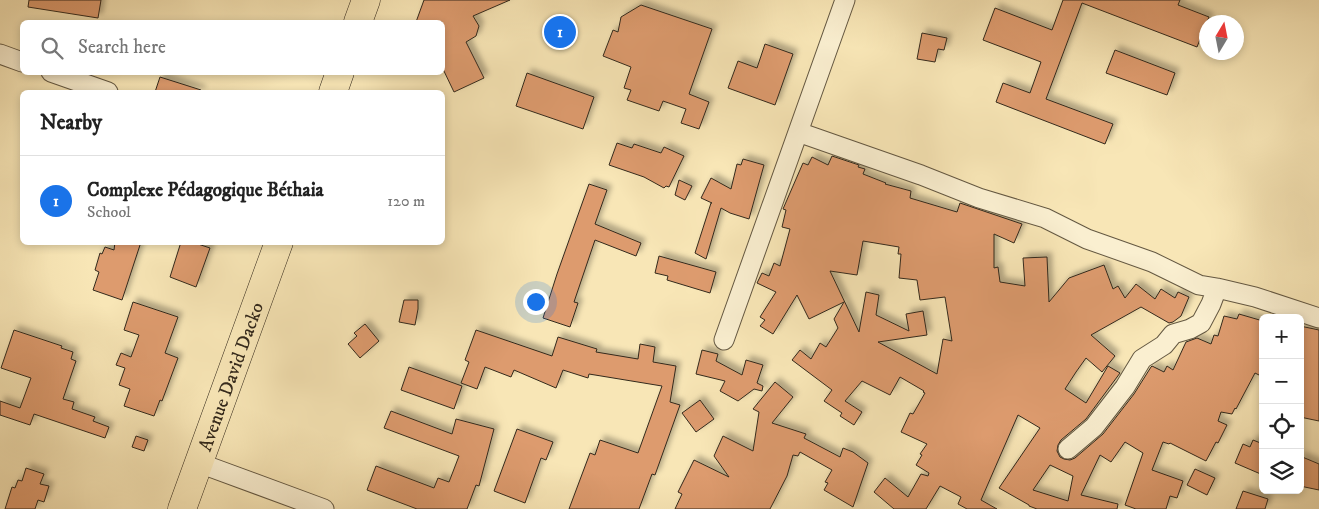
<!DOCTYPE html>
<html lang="en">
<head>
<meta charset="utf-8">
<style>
	body { margin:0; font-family:"IM FELL DW Pica",serif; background:#f2f2f2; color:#222 }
	.controls { position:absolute; right:15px; bottom:15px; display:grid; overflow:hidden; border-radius:8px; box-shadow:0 2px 8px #0003 }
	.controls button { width:45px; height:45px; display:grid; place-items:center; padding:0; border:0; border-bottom:1px solid #e0e0e0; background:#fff; color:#222; font:25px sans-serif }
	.compass { position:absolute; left:1199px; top:15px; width:45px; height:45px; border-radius:50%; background:#fff; box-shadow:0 2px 8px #0003; rotate:10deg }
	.you { position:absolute; left:535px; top:301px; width:18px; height:18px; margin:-12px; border:4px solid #fff; border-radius:50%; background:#1a73e8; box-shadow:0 0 0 8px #1a73e833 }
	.badge { display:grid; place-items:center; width:32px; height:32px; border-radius:50%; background:#1a73e8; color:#fff; font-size:16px; font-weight:700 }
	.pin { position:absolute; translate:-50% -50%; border:2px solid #fff; box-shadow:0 1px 5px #0006 }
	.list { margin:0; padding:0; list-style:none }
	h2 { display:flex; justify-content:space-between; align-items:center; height:65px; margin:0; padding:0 20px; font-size:21px }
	h2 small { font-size:16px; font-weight:400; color:#767676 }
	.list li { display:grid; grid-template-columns:32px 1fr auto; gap:15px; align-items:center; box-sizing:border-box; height:90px; padding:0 20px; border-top:1px solid #e0e0e0 }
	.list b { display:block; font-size:19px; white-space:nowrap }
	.list p { margin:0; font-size:16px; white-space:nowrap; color:#767676 }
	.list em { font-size:16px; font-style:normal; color:#767676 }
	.icon { flex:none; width:28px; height:28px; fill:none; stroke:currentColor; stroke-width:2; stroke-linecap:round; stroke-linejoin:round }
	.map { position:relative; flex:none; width:1319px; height:509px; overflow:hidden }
	.search { position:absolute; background:#fff; box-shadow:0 2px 8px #0003; left:20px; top:20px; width:425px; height:55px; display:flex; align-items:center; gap:12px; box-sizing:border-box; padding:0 18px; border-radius:8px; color:#767676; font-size:19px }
	.panel { position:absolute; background:#fff; box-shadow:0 2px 8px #0003; left:20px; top:90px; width:425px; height:155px; border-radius:8px }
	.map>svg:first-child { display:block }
</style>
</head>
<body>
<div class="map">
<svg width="1319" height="509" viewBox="0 0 1319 509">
	<defs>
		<filter id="shadow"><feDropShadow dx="4.5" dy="-4.5" stdDeviation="2.5" flood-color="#0004"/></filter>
	</defs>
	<rect width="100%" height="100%" fill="#f8e6b6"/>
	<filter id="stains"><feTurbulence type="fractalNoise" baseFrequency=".004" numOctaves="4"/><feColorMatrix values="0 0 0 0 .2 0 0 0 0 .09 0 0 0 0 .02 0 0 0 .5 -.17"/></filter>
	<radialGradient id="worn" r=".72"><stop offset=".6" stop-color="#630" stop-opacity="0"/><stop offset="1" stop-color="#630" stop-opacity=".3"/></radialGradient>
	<!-- building -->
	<path fill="#dd9b6e" stroke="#33291c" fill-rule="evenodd" filter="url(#shadow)" d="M 29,0 L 101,0 L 98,18 L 28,7 Z
		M 424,0 L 510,0 L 473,16 L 479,26 L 476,36 L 466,42 L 484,78 L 454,92 L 442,67 L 442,22 L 416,22 Z
		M 1063,0 L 1180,0 L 1178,5 L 1209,17 L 1197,47 L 1082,3 L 1046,99 L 1113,124 L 1105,144 L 996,102 L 1003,83 L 1030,93 L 1041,62 L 983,40 L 995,8 L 1052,30 Z
		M 641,5 L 712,29 L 689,94 L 709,102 L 699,129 L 681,123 L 686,109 L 663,101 L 659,111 L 627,100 L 631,90 L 624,88 L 631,67 L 603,56 L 613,30 L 618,32 L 621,17 Z
		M 922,33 L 947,38 L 944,50 L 938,49 L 935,62 L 917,59 Z
		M 765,44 L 793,54 L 775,105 L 728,88 L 738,61 L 757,68 Z
		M 1115,50 L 1175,73 L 1167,95 L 1106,73 Z
		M 527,73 L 594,97 L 583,129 L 516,106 Z
		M 160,77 L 201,90 L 201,92 L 155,92 Z
		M 617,143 L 632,148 L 634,144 L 661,153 L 664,147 L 684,156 L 669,187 L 666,186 L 664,188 L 644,177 L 609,165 Z
		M 832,156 L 859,165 L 858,167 L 865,169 L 863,174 L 886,183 L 885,184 L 911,191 L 910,198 L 957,212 L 960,203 L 1022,224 L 1014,243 L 994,234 L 994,268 L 998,267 L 1000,282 L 1025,286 L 1023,258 L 1047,257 L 1049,302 L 1069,278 L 1104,265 L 1113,289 L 1118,286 L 1125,298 L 1136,284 L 1155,299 L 1161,289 L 1175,298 L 1178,292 L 1189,297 L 1181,316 L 1173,322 L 1169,323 L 1141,307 L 1091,335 L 1115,356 L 1102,372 L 1086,358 L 1076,372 L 1065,389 L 1086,403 L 1108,366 L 1120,373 L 1086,419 L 1061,440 L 1058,445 L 1057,451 L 1060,457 L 1064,459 L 1070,460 L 1075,458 L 1103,434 L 1134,394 L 1151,367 L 1152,366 L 1164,372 L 1167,366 L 1173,370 L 1186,342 L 1197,338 L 1211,344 L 1214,335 L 1218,336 L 1224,316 L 1237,319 L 1239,314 L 1263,321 L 1263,377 L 1255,373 L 1236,409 L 1235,408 L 1232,414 L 1221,412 L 1218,421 L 1227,425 L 1218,443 L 1216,442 L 1206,461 L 1170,443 L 1169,444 L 1163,442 L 1152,470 L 1183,481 L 1177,498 L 1170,496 L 1166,509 L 1136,509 L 1125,505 L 1143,453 L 1125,442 L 1111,462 L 1100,455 L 1081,495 L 1118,504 L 1117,509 L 1037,509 L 1029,506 L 1029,505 L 999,488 L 1040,428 L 1018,415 L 981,500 L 997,509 L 967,509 L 958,504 L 961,497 L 940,486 L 926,509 L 894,509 L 874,492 L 885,478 L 908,497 L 921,474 L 928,476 L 929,473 L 916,465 L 922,455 L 920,454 L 927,444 L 901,432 L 910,413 L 913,414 L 925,393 L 923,392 L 924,391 L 900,377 L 890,395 L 862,381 L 845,401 L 862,412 L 854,425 L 840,416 L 842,413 L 824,401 L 832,390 L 792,360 L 800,350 L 811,359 L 820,343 L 826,347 L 838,328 L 834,319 L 844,302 L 809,319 L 797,295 L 773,334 L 760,326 L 765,320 L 760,317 L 776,292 L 757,283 L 762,273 L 769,276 L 774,263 L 780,266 L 790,229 L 782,227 L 786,210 L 783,209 L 803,163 L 808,165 L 812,157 L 828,165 ZM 863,241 L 899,247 L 898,254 L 901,254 L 899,278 L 917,280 L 920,300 L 945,297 L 952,341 L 943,339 L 937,374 L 878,342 L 927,335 L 923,311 L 906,314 L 909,331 L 876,315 L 879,295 L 866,292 L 859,332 L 830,271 L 857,275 ZM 1050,465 L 1073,476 L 1068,501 L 1033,490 Z
		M 743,159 L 764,165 L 749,219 L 730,213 L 721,208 L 706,259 L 695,253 L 711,203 L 712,203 L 701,198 L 711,178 L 731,189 L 737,164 L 741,165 Z
		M 679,180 L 692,186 L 685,200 L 675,195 Z
		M 589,184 L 607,190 L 595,224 L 641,243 L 636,256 L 595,240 L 574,302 L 578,303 L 570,327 L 543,318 L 557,274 Z
		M 115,242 L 141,242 L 122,300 L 93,290 L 99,272 L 95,270 L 100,253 L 102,254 L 105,247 L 114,250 Z
		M 181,242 L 192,242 L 210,248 L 196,287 L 170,277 Z
		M 659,256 L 716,272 L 710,293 L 667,280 L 668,276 L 655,273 Z
		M 404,300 L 418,300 L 418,309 L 415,325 L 399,322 Z
		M 133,302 L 178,317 L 165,353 L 178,358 L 162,401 L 160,400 L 154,416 L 124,406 L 130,389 L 119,385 L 125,368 L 116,365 L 121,353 L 131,357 L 139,335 L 124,330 Z
		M 365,324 L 379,341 L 360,358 L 348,344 L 357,336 L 354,333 Z
		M 1300,326 L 1319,330 L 1319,421 L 1300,417 Z
		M 14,330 L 62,346 L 61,348 L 73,352 L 71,359 L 76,361 L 63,399 L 74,402 L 72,409 L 95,417 L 93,421 L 109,427 L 105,438 L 34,414 L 30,425 L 0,415 L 0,401 L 20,408 L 31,378 L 1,368 Z
		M 476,330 L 552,356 L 558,337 L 597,349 L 596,352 L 638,359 L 640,344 L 655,347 L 653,362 L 676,366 L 670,402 L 680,405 L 655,475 L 652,474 L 639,509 L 569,509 L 590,453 L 595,455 L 600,440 L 638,453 L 662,386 L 589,374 L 588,378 L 563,370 L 556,388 L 514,370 L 511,377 L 485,367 L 477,389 L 461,383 L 469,362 L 465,360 Z
		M 702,350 L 718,354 L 716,361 L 742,375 L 746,360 L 763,365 L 757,383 L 763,386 L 762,391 L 754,389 L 738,401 L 720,391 L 725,381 L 696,374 Z
		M 409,367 L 462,386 L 454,409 L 401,390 Z
		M 775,382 L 793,397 L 772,423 L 806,434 L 804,438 L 840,457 L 843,448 L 853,452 L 868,463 L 853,507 L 824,490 L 828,483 L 825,482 L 832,470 L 800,452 L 798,456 L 793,455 L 787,476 L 770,509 L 675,509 L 682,494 L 678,492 L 694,460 L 729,477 L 714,456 L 723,436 L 753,451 L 759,412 L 753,409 Z
		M 700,400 L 714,419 L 696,432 L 682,413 Z
		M 391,411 L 452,434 L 456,419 L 494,429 L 479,486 L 476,485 L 467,509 L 417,509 L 367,490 L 376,466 L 434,488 L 438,478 L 449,482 L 459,456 L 384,428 Z
		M 517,429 L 553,442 L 546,460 L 541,458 L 525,503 L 494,491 Z
		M 136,436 L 148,440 L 144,451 L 132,447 Z
		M 1253,440 L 1263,444 L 1263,475 L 1235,463 L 1243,444 L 1250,447 Z
		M 1300,456 L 1319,464 L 1319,490 L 1300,486 Z
		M 26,468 L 44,474 L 40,484 L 49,486 L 44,502 L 38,500 L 35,509 L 5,509 L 12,487 L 15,488 L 18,480 L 22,481 Z
		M 1195,469 L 1215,478 L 1207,495 L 1187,485 Z
		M 1243,491 L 1268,499 L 1265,509 L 1236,509 Z"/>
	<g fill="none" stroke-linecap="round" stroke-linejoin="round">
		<defs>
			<path id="minor" d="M 0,54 L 22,62
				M 51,72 L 108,92
				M 798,132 L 921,175 L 979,198 L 1045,218 L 1087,239 L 1152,262 L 1199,285 L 1217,288 L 1255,297 L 1319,318
				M 724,340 L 845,0
				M 1068,449 L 1094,427 L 1125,387 L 1142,359 L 1164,345 L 1173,334 L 1190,329 L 1201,323 L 1211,304 L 1217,288
				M 199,463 L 324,509"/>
			<g id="primary">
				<path d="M 358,22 L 366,0"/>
				<path d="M 333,92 L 340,72"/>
				<path id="s1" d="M 182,509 L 279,242"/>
			</g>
		</defs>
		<!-- minor casing -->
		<use href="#minor" stroke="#645842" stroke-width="21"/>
		<!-- primary casing -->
		<use href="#primary" stroke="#33291c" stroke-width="29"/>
		<!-- minor -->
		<use href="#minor" stroke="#faefd0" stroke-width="19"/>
		<!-- primary -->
		<use href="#primary" stroke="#f8e6b6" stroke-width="28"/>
	</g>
	<g text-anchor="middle" stroke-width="5" stroke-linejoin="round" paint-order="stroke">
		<!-- street labels -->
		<g font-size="19" fill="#33291c" stroke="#faefd0">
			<text dy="7" stroke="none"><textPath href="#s1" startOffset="141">Avenue David Dacko</textPath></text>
		</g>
	</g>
	<rect width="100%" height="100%" filter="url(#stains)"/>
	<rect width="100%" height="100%" fill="url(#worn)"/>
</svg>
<div class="controls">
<button>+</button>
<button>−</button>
<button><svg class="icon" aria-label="locate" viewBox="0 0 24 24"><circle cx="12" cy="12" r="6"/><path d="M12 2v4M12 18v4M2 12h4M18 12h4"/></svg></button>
<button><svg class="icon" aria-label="layers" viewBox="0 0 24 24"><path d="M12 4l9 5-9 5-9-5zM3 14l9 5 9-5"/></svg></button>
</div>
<svg class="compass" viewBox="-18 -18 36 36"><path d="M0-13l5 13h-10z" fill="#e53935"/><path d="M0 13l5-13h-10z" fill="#767676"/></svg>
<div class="you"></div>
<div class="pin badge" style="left:560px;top:32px">1</div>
<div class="search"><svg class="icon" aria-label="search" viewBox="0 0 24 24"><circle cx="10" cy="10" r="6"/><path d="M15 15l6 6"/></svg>Search here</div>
<section class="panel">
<h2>Nearby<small></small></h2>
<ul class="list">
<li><span class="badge">1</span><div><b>Complexe Pédagogique Béthaia</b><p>School</p></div><em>120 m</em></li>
</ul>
</section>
</div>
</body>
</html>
